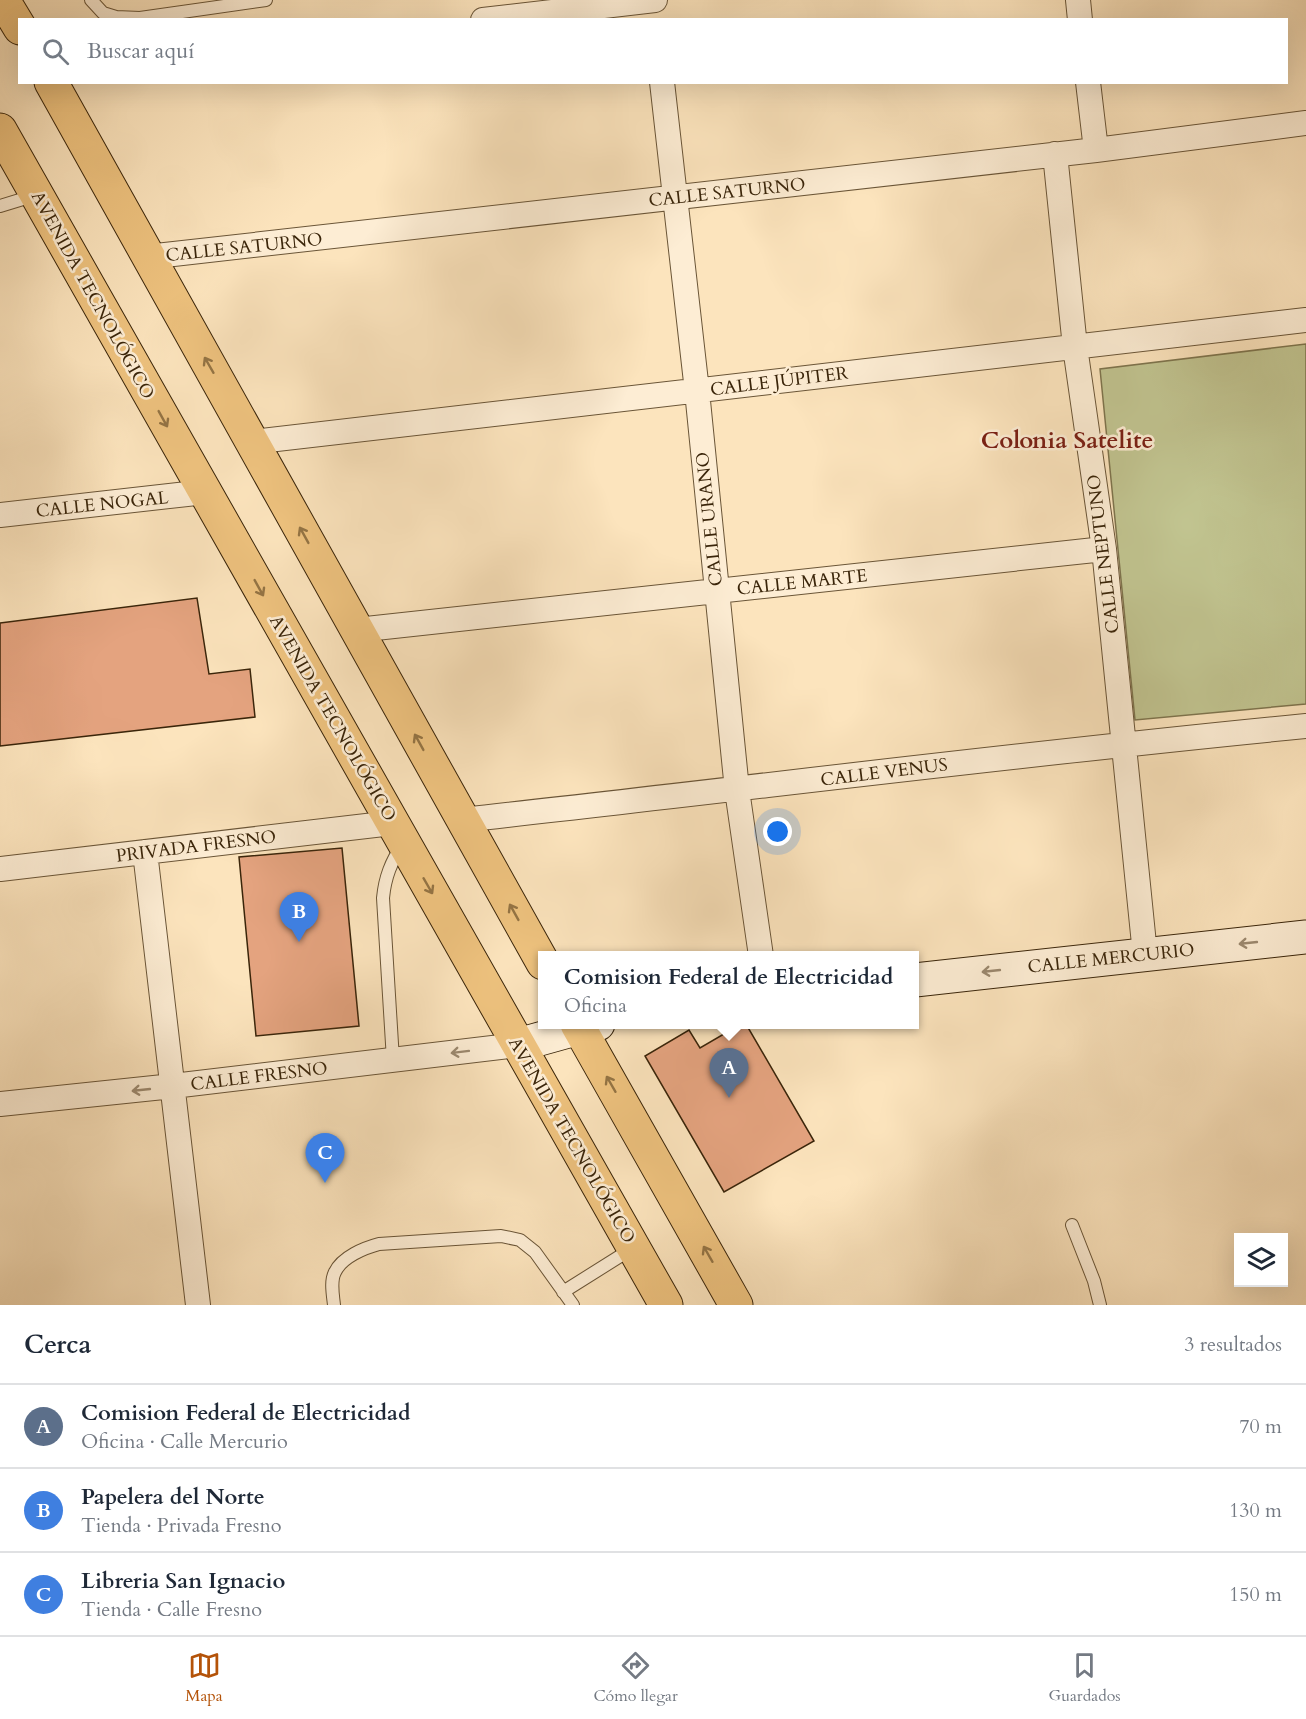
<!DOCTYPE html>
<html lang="es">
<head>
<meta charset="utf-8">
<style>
	body { margin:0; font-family:Cardo,serif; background:#f6f6f7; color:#1f2937 }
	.controls { position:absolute; right:18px; bottom:18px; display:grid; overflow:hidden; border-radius:0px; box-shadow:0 6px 24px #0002 }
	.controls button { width:54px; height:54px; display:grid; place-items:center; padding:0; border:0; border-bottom:2px solid #e0e1e3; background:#fff; color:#1f2937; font:30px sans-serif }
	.you { position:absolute; left:778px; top:832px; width:21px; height:21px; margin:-15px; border:4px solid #fff; border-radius:50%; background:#1a73e8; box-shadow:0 0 0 9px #1a73e833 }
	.badge { display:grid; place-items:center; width:39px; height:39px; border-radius:50%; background:#b45309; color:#fff; font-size:20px; font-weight:700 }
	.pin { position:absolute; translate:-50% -50px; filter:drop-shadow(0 2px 3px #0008) }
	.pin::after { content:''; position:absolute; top:32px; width:21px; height:18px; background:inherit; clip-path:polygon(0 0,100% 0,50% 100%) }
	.popup { position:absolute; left:538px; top:951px; width:381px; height:78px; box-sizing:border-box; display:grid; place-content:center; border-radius:0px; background:#fff; filter:drop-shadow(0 2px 4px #0005); font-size:20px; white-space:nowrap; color:#747a83 }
	.popup b { font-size:22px; color:#1f2937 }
	.popup::after { content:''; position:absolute; left:50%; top:100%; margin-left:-12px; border:12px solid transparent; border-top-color:#fff }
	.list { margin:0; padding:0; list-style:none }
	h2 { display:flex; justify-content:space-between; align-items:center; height:78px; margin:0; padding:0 24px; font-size:26px }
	h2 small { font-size:20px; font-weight:400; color:#747a83 }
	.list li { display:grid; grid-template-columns:39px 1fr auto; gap:18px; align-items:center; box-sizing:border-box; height:84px; padding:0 24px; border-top:2px solid #e0e1e3 }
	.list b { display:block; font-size:22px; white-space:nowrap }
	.list p { margin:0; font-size:20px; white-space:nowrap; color:#747a83 }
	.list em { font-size:20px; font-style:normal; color:#747a83 }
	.icon { flex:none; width:33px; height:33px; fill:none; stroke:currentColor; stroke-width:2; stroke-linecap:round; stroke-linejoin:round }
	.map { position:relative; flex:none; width:1306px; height:1305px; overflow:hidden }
	.search { position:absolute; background:#fff; box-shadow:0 6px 24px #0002; left:18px; right:18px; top:18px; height:66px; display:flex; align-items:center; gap:15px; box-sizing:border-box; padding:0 21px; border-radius:0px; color:#747a83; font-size:22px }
	.sheet { height:330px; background:#fff }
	nav { display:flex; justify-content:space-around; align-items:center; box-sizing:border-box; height:84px; border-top:2px solid #e0e1e3; background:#fff; font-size:16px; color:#747a83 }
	nav a { display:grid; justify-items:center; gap:3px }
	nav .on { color:#b45309 }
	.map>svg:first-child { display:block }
</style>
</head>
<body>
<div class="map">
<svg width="1306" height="1305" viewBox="0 0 1306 1305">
	<rect width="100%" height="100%" fill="#fce4bd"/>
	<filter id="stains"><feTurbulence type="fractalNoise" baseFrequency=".00333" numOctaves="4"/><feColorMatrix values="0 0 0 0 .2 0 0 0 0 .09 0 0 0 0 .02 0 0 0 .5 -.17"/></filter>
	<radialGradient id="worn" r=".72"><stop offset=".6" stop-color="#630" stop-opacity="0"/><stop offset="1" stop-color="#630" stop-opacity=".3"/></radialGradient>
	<!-- green -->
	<path fill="#c1c490" stroke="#7e744d" stroke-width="1.5" d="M 1306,344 L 1306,704 L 1135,720 L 1100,369 Z"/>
	<!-- building -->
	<path fill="#e4a37f" stroke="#3a250a" stroke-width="1.5" d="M 197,598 L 209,674 L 250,669 L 255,717 L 0,746 L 0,623 Z
		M 342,848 L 359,1026 L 256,1036 L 239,857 Z
		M 741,1024 L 746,1024 L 814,1141 L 724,1192 L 645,1056 L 689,1030 L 700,1048 Z"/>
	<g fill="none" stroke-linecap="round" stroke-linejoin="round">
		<defs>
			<path id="service" d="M 91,0 L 103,13 L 116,17 L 140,18 L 266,0
				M 0,206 L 36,195
				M 393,1060 L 383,898 C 385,877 391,862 403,844
				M 1072,1225 L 1094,1281 L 1100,1305
				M 563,1292 L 633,1248
				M 334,1305 C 333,1295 330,1281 335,1272 C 342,1257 364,1248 379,1244 L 501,1236 L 520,1240 L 535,1252 L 573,1305"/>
			<path id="minor" d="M 1078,0 L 1080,20
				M 483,20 L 655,0
				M 662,82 L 697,391 L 737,790 L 761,956
				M 1088,82 L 1096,150
				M 1055,154 L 1075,347 L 1104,549 L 1145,954
				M 147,257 L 1096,150 L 1306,123
				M 252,442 L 1306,320
				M 0,515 L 205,492
				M 357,630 L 1104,549
				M 462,820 C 744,789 1024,753 1306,726
				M 145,852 L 198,1305
				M 0,869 L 392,823
				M 0,1104 L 173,1086 L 518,1045"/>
			<path id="secondary" d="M 915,980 L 1306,937
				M 518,1045 L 579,1028 L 598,1024"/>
			<path id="primary" d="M 3,0 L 20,28
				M 51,82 L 543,963
				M 0,130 L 666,1305
				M 577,1024 L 736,1305"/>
		</defs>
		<!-- service casing -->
		<use href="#service" stroke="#6a5537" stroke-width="14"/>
		<!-- minor casing -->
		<use href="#minor" stroke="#6a5537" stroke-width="26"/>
		<!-- secondary casing -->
		<use href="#secondary" stroke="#3a250a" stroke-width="35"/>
		<!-- primary casing -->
		<use href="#primary" stroke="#3a250a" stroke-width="35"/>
		<!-- service -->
		<use href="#service" stroke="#fdedd4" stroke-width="12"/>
		<!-- minor -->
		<use href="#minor" stroke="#fdedd4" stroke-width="24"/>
		<!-- secondary -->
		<use href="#secondary" stroke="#fdedd4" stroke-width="33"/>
		<!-- primary -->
		<use href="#primary" stroke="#eec27e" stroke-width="33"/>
	</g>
	<!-- one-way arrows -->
	<defs><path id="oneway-shaft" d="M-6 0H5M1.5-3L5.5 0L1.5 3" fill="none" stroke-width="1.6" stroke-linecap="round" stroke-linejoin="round" transform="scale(1.5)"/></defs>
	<g stroke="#947444">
		<use href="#oneway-shaft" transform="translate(209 365) rotate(-120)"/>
		<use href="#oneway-shaft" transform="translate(163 419) rotate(61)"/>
		<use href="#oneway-shaft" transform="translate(304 535) rotate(-119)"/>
		<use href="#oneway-shaft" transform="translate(259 588) rotate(61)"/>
		<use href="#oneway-shaft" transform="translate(419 742) rotate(-119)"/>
		<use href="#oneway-shaft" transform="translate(428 886) rotate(60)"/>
		<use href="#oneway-shaft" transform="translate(514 912) rotate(-119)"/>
		<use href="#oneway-shaft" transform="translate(611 1084) rotate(-120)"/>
		<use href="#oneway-shaft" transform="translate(708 1254) rotate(-120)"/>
	</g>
	<g stroke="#9c896f">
		<use href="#oneway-shaft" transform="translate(1248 943) rotate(174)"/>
		<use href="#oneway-shaft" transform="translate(991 971) rotate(174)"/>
		<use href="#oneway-shaft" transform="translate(460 1052) rotate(173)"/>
		<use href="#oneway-shaft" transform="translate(141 1090) rotate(174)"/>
	</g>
	<g text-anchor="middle" stroke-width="5" stroke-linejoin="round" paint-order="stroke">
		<!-- street labels -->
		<g font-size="18" fill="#3a250a" stroke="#fdedd4">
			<text transform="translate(727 192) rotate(-6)" y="6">CALLE SATURNO</text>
			<text transform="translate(244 247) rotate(-6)" y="6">CALLE SATURNO</text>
			<text transform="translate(93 295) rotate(61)" y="6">AVENIDA TECNOLÓGICO</text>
			<text transform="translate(779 381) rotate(-7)" y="6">CALLE JÚPITER</text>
			<text transform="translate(102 504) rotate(-6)" y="6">CALLE NOGAL</text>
			<text transform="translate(709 519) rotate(-96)" y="6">CALLE URANO</text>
			<text transform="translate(1103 554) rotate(-97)" y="6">CALLE NEPTUNO</text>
			<text transform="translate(802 582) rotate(-6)" y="6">CALLE MARTE</text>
			<text transform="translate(333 718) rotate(60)" y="6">AVENIDA TECNOLÓGICO</text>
			<text transform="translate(884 772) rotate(-7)" y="6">CALLE VENUS</text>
			<text transform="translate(196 846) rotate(-7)" y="6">PRIVADA FRESNO</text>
			<text transform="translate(1111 958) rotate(-6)" y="6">CALLE MERCURIO</text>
			<text transform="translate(259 1076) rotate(-7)" y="6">CALLE FRESNO</text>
			<text transform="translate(572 1140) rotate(60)" y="6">AVENIDA TECNOLÓGICO</text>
		</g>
		<!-- district labels -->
		<g font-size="24" font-weight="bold" fill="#7a1f14" stroke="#fdedd4">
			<text x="1067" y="448">Colonia Satelite</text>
		</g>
	</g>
	<rect width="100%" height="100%" filter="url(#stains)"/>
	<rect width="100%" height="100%" fill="url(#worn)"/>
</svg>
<div class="controls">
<button><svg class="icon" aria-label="layers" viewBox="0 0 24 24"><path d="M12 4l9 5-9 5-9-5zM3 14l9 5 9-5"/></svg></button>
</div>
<div class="you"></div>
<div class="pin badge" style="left:729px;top:1098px;background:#5c6f8a">A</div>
<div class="popup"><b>Comision Federal de Electricidad</b>Oficina</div>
<div class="pin badge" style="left:299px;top:942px;background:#3f7fe0">B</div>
<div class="pin badge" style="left:325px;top:1183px;background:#3f7fe0">C</div>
<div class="search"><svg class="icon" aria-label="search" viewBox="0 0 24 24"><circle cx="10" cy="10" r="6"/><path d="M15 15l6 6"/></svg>Buscar aquí</div>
</div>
<section class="sheet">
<h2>Cerca<small>3 resultados</small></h2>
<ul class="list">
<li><span class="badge" style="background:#5c6f8a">A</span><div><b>Comision Federal de Electricidad</b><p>Oficina · Calle Mercurio</p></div><em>70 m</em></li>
<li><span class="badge" style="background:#3f7fe0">B</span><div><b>Papelera del Norte</b><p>Tienda · Privada Fresno</p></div><em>130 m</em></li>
<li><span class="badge" style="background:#3f7fe0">C</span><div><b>Libreria San Ignacio</b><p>Tienda · Calle Fresno</p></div><em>150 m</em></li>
</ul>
</section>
<nav>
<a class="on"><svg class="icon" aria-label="map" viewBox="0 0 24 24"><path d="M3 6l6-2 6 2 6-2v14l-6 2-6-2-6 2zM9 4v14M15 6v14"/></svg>Mapa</a>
<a><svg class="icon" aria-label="directions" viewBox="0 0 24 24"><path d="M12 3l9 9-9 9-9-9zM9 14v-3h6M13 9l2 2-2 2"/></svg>Cómo llegar</a>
<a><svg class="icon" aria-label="saved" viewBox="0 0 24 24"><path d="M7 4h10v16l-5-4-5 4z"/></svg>Guardados</a>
</nav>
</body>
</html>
